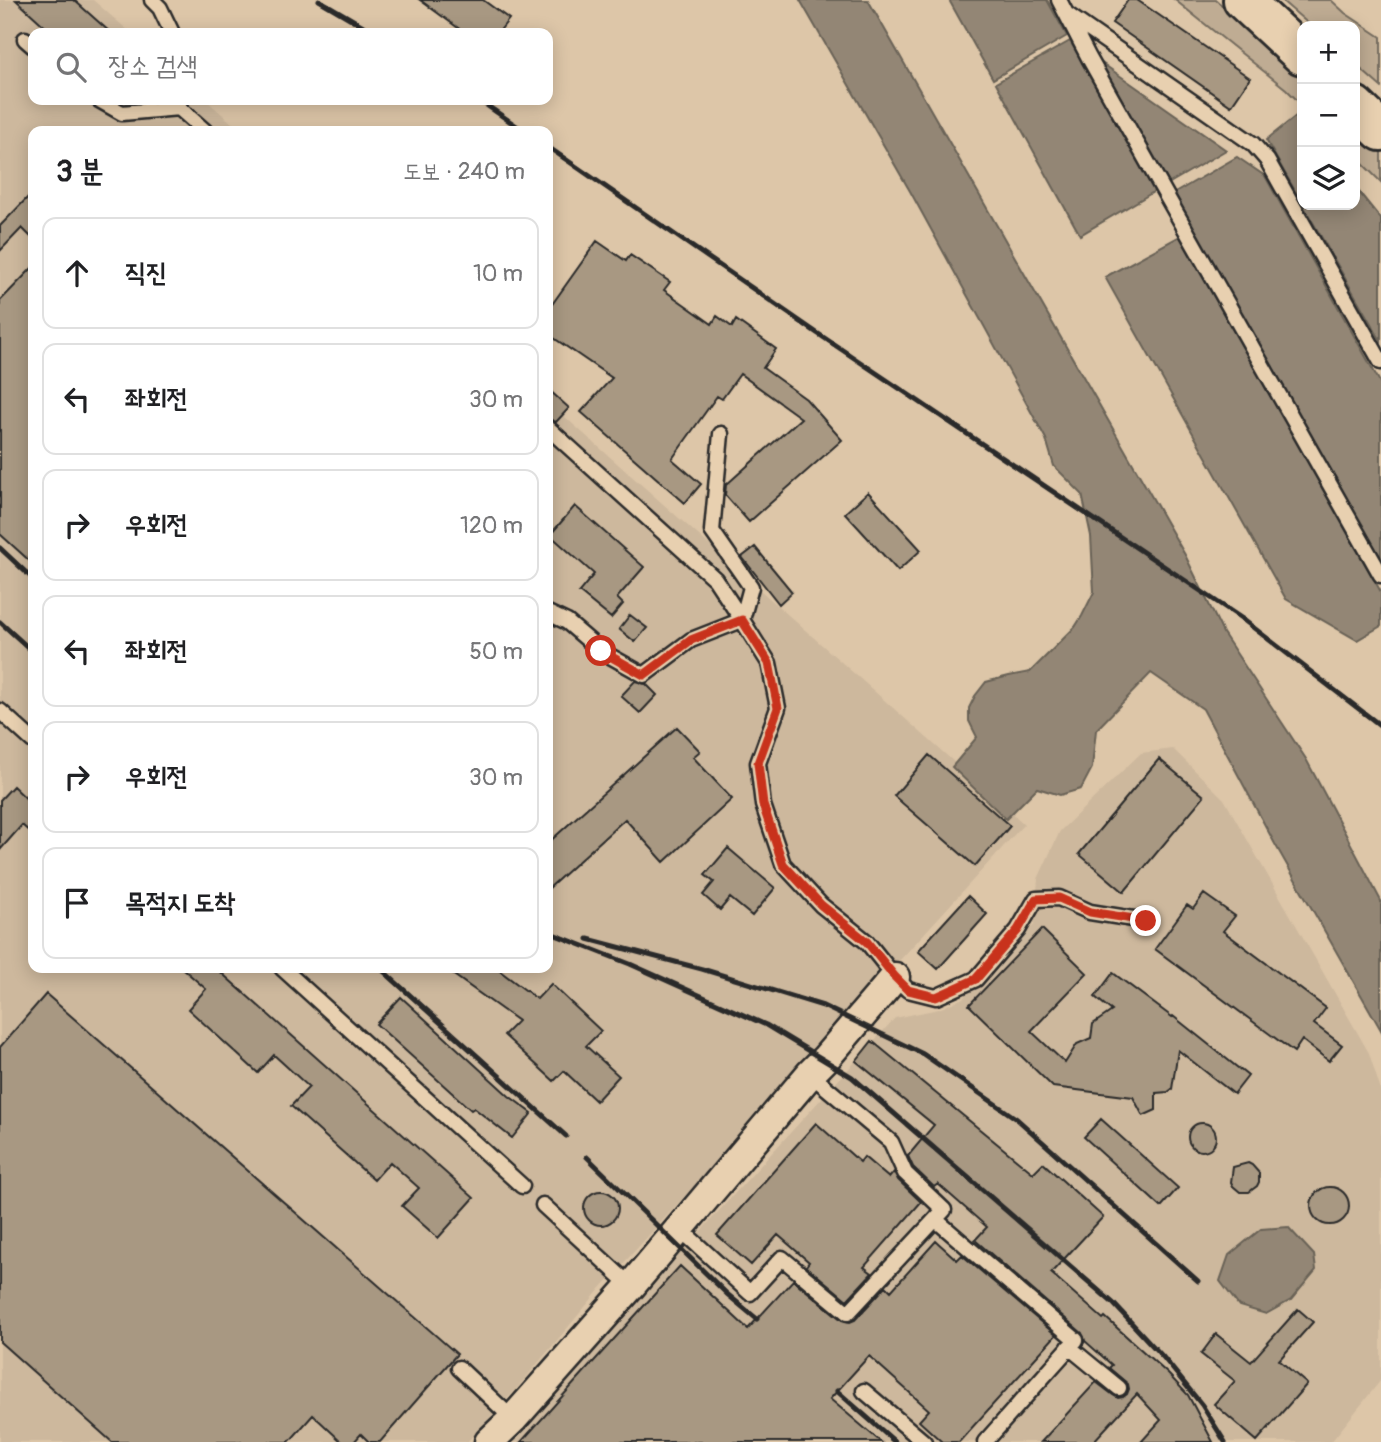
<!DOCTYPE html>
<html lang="ko">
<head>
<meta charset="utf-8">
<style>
	body { margin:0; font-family:Pangolin,"Poor Story",sans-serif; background:#f6f6f6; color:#202124 }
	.controls { position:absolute; right:21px; top:21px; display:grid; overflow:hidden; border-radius:14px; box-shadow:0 4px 18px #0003 }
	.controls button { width:63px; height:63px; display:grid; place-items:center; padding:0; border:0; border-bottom:2px solid #e0e0e0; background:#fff; color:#202124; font:35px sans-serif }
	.stop { position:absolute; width:21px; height:21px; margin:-16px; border:5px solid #c8321e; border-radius:50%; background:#fff }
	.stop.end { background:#c8321e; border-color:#fff; box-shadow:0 2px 7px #0008 }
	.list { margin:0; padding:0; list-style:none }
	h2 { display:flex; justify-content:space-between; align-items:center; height:91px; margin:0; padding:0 28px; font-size:30px }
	h2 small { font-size:23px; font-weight:400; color:#757577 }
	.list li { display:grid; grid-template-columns:46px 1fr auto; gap:21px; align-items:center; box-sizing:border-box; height:112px; margin:0 14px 14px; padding:0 14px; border:2px solid #e0e0e0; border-radius:14px }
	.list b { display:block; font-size:26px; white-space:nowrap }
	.list em { font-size:23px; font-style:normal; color:#757577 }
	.icon { flex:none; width:38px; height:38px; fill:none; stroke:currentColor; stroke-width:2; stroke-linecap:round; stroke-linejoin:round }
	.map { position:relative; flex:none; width:1381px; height:1442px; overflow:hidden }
	.search { position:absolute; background:#fff; box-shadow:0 4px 18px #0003; left:28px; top:28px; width:525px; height:77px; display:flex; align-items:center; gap:18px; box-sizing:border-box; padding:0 24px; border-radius:14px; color:#757577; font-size:26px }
	.panel { position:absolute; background:#fff; box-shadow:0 4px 18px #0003; left:28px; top:126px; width:525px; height:847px; border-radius:14px }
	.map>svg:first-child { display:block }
</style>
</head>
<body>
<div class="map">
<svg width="1381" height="1442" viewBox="0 0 1381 1442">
	<rect width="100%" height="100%" fill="#ddc6a8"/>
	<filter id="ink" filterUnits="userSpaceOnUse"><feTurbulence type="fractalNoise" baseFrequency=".0143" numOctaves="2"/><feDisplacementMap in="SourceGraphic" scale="14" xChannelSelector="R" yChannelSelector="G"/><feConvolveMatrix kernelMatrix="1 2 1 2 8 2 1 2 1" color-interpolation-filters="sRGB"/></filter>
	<g filter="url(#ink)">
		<!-- built -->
		<path fill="#cdb89d" d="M 0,0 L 93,0 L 131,33 L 33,33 L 33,100 L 206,100 L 241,131 L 33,131 L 33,968 L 548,968 L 548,402 L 1024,824 L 600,1289 L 518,1387 L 467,1442 L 0,1442 Z
			M 1173,749 L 1224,799 L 1369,1053 L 1381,1091 L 1381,1380 L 1331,1442 L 508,1442 L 895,1018 L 939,1009 L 963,998 L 1034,925 L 1038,879 L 1060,831 L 1141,753 Z"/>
		<!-- green -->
		<path fill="#bfac93" stroke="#756c5f" stroke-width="2" d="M 1175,0 L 1216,0 L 1302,76 L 1302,105 L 1286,89 Z
			M 1281,0 L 1331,0 L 1345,13 L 1381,37 L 1381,87 L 1355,64 L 1355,26 L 1311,26 Z
			M 1355,124 L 1381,148 L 1381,182 L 1355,156 Z"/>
		<!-- water -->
		<path fill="#938675" stroke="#696257" stroke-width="2" d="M 800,0 L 868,0 L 1185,555 L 1223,633 L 1306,759 L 1381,901 L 1381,1030 L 1275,844 L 1203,709 L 1151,673 L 1096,730 L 1092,768 L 1081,789 L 1060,795 L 1037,788 L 1006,819 L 952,767 L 977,737 L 969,721 L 969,708 L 975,696 L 986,682 L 1009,676 L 1030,672 L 1075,627 L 1082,616 L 1094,592 L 1091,536 L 1082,494 L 1054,466 L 1046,439 L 910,191 Z
			M 949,0 L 1047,0 L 1067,36 L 993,79 Z
			M 1070,41 L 1155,191 L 1080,235 L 996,83 Z
			M 1096,59 L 1226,150 L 1168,184 Z
			M 1296,116 L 1302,124 L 1302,203 L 1266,140 Z
			M 1237,157 L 1265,176 L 1381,384 L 1381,561 L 1173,194 Z
			M 1355,187 L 1381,219 L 1381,341 L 1303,205 L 1355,205 Z
			M 1180,236 L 1381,592 L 1381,626 L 1357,640 L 1286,599 L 1105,277 Z
			M 1288,1227 L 1314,1255 L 1316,1270 L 1291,1300 L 1266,1314 L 1239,1306 L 1220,1281 L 1229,1255 L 1261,1229 Z"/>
		<!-- building -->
		<path fill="#a89882" stroke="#2b2b2b" stroke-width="2" d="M 16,0 L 74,0 L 111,33 L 52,33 Z
			M 420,0 L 483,0 L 509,19 L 498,33 L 465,33 Z
			M 1128,0 L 1137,0 L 1250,78 L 1231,106 L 1112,23 Z
			M 33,192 L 33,239 L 22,228 L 0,251 L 0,226 Z
			M 597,241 L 626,261 L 630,255 L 670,282 L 664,290 L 712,324 L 717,316 L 732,327 L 736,320 L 776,349 L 763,368 L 806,399 L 842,440 L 749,522 L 725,495 L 726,485 L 801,418 L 740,374 L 722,399 L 717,396 L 672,459 L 701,484 L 685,503 L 581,412 L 612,378 L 548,334 L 548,310 Z
			M 33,267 L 33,564 L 0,534 L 0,301 Z
			M 548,389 L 569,408 L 556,422 L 548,419 Z
			M 868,492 L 921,550 L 898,571 L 845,513 Z
			M 575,506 L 644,567 L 617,598 L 623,604 L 611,618 L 579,592 L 594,574 L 550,535 Z
			M 755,547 L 792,592 L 779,604 L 742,557 Z
			M 630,615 L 647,628 L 635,642 L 619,629 Z
			M 635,681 L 646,684 L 657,695 L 640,713 L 621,696 Z
			M 677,727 L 700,751 L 693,757 L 732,799 L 664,862 L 625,819 L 548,889 L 548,843 Z
			M 929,755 L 1010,826 L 975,866 L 894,796 Z
			M 1159,759 L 1204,796 L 1124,892 L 1079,854 Z
			M 13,786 L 33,805 L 33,835 L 22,825 L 0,850 L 0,800 Z
			M 728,848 L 775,888 L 752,916 L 730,898 L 720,910 L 703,895 L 714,882 L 705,875 Z
			M 1204,894 L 1235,916 L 1223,931 L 1326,1008 L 1314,1024 L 1342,1045 L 1329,1061 L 1302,1040 L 1294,1052 L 1155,949 L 1187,905 L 1193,909 Z
			M 968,896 L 987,914 L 938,969 L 918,951 Z
			M 1042,929 L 1087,973 L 1031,1031 L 1065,1063 L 1077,1044 L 1091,1038 L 1093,1024 L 1112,1011 L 1095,997 L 1113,973 L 1172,1017 L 1173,1016 L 1248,1076 L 1234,1094 L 1178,1050 L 1172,1089 L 1168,1092 L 1156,1093 L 1156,1110 L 1143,1116 L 1133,1097 L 1053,1087 L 969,1005 Z
			M 182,968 L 216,968 L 474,1198 L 438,1238 L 402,1206 L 419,1188 L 390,1162 L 374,1180 L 291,1106 L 309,1087 L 274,1055 L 258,1073 L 188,1009 L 206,989 Z
			M 444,968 L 496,968 L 537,999 L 551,984 L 601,1031 L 586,1046 L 619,1076 L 596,1101 L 564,1071 L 554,1081 L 504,1035 L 518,1021 Z
			M 46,994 L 457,1354 L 380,1442 L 369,1442 L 361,1434 L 354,1442 L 342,1442 L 313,1415 L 289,1442 L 112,1442 L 0,1342 L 0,1047 Z
			M 401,997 L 509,1096 L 532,1113 L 512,1138 L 474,1108 L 471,1110 L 376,1024 Z
			M 872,1041 L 1033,1173 L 1043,1163 L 1103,1217 L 1051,1273 L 1103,1319 L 1105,1317 L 1168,1374 L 1188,1395 L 1213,1442 L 1141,1442 L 1161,1420 L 1137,1394 L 1093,1442 L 1041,1442 L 1096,1382 L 1113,1395 L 1118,1398 L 1123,1397 L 1127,1394 L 1129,1389 L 1128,1384 L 1109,1368 L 1112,1365 L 1085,1341 L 1082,1333 L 975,1240 L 987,1227 L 938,1184 L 934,1187 L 913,1167 L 908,1156 L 934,1125 L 856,1061 Z
			M 1101,1119 L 1178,1188 L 1161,1207 L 1084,1137 Z
			M1188 1137a14 14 0 1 1 28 0a14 14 0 1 1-28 0Z
			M 816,1123 L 860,1162 L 864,1157 L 889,1178 L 894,1172 L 898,1180 L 921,1202 L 864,1267 L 872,1273 L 847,1300 L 806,1266 L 809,1262 L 778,1235 L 751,1265 L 717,1235 Z
			M 1248,1163 L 1252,1165 L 1259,1173 L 1259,1182 L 1257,1186 L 1249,1192 L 1240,1192 L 1233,1186 L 1231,1182 L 1233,1167 Z
			M1311 1206a19 19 0 1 1 38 0a19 19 0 1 1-38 0Z
			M584 1208a17 17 0 1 1 34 0a17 17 0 1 1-34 0Z
			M 936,1241 L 957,1260 L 962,1255 L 1056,1335 L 959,1442 L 942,1442 L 919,1421 L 929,1410 L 869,1356 L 830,1399 L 881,1442 L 521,1442 L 680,1266 L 748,1329 L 793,1280 L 842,1320 L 850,1322 L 855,1320 L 886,1286 L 891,1291 Z
			M 1298,1309 L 1313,1322 L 1279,1360 L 1307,1384 L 1257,1441 L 1214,1404 L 1235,1381 L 1201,1354 L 1216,1334 L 1251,1362 Z"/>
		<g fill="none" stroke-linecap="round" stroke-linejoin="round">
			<defs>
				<path id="lane" d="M 152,0 L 160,8 L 172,33
					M 1059,0 L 1089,58 L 1166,195 L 1381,575
					M 1068,15 L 1253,144 L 1267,160 L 1381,362
					M 25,39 L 33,46
					M 99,100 L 122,113 L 179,108
					M 179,101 L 179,108 L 205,131
					M 548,428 L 715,579 L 742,620 L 691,640 L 644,675 L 601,651 L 567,622 L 548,613
					M 721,434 L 712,531 L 751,587 L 742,620 L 769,663 L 778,708 L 758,763 L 763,805 L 783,864 L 821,905 L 867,942 L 895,977 L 908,990 L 936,997 L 976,979 L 1018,930 L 1036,899 L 1059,898 L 1090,912 L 1146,921
					M 0,711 L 33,741
					M 282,968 L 522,1186
					M 543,1205 L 631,1286
					M 936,1220 L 1076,1340 L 985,1442
					M 679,1228 L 750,1293 L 782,1258 L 848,1313 L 944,1210 L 905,1173 L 891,1142 L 810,1074
					M 1069,1347 L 1119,1388
					M 459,1368 L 513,1419
					M 864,1391 L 924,1442"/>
				<path id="street" d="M 489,1442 L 513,1419 L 631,1286 L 810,1074 L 825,1059 L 895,977"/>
				<path id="secondary" d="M 1243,0 L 1302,55
					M 1355,106 L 1381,131"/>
			</defs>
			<!-- lane casing -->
			<use href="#lane" stroke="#2b2b2b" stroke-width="19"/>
			<!-- street casing -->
			<use href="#street" stroke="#2b2b2b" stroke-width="33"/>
			<!-- secondary casing -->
			<use href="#secondary" stroke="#2b2b2b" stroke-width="44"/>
			<!-- lane -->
			<use href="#lane" stroke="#e8d0b0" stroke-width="14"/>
			<!-- street -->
			<use href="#street" stroke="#e8d0b0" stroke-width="28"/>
			<!-- secondary -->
			<use href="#secondary" stroke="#e8d0b0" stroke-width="38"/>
			<!-- rail -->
			<path stroke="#2b2b2b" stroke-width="5" d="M 319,0 L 375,33
				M 479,100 L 524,131
				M 548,147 L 817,333 L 1241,618 L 1381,726
				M 0,548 L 33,579
				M 0,622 L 33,652
				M 548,932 L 630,964 L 766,1025 L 852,1077 L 1113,1303 L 1163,1357 L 1202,1405 L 1225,1442
				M 588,939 L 702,969 L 823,1006 L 923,1054 L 1017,1119 L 1198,1281
				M 380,968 L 566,1136
				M 587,1157 L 727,1294 L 757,1319
				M 837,1391 L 895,1442"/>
		</g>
	</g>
	<g fill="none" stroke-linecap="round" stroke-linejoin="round" filter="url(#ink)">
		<!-- route -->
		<path stroke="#c8321e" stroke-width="9" d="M 601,651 L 644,675 L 691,640 L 742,620 L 769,663 L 778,708 L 758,763 L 763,805 L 783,864 L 821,905 L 867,942 L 895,977 L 908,990 L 936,997 L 976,979 L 1018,930 L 1036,899 L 1059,898 L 1090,912 L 1146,921"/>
	</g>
</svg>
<div class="controls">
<button>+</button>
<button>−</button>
<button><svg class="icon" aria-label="layers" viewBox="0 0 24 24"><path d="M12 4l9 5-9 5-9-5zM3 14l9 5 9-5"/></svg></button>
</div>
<div class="stop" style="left:601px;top:651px"></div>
<div class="stop end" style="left:1146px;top:921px"></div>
<div class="search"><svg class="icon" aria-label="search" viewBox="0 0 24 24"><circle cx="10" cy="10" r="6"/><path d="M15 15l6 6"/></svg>장소 검색</div>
<section class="panel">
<h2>3 분<small>도보 · 240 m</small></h2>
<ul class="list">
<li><svg class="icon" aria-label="ahead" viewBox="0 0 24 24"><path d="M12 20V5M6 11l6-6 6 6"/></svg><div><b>직진</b></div><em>10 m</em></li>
<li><svg class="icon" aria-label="left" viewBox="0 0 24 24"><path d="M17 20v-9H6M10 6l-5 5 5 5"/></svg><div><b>좌회전</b></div><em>30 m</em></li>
<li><svg class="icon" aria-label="right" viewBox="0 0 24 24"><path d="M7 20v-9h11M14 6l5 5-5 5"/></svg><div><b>우회전</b></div><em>120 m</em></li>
<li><svg class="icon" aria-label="left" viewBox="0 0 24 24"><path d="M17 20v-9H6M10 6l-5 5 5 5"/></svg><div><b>좌회전</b></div><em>50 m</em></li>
<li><svg class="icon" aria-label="right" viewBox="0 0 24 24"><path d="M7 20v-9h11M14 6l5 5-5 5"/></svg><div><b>우회전</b></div><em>30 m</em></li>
<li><svg class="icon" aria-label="arrive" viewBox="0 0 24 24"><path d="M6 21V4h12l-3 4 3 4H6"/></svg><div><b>목적지 도착</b></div></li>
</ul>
</section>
</div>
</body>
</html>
